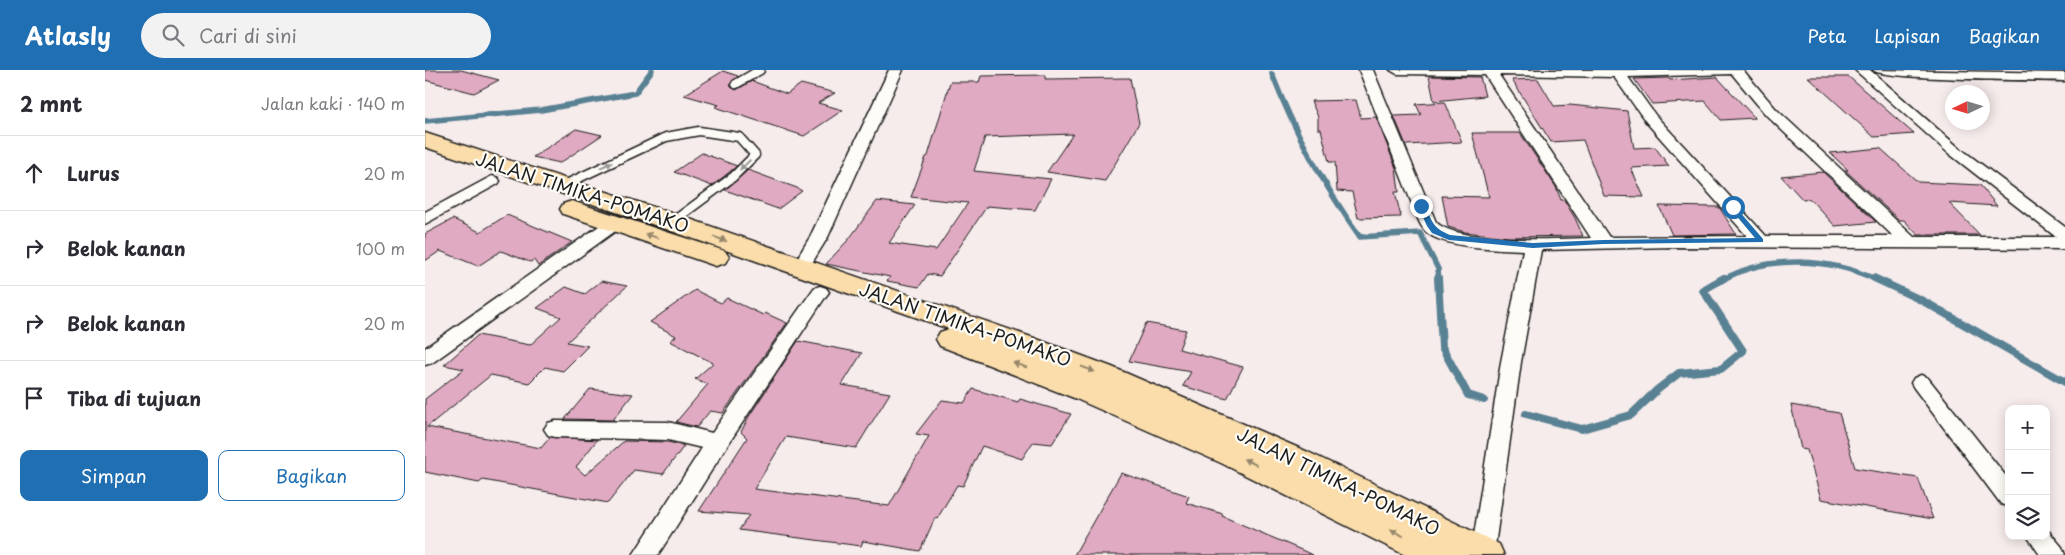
<!DOCTYPE html>
<html lang="id">
<head>
<meta charset="utf-8">
<style>
	body { margin:0; font-family:"Playpen Sans",sans-serif; background:#f2f2f3; color:#2b2b33 }
	.controls { position:absolute; right:15px; bottom:15px; display:grid; overflow:hidden; border-radius:10px; box-shadow:0 2px 12px #0003 }
	.controls button { width:45px; height:45px; display:grid; place-items:center; padding:0; border:0; border-bottom:1px solid #e1e1e2; background:#fff; color:#2b2b33; font:25px sans-serif }
	.compass { position:absolute; left:1520px; top:15px; width:45px; height:45px; border-radius:50%; background:#fff; box-shadow:0 2px 12px #0003; rotate:266deg }
	.stop { position:absolute; width:15px; height:15px; margin:-11px; border:4px solid #1f6fb2; border-radius:50%; background:#fff }
	.stop.end { background:#1f6fb2; border-color:#fff; box-shadow:0 1px 5px #0008 }
	.list { margin:0; padding:0; list-style:none }
	h2 { display:flex; justify-content:space-between; align-items:center; height:65px; margin:0; padding:0 20px; font-size:21px }
	h2 small { font-size:16px; font-weight:400; color:#7c7c81 }
	.list li { display:grid; grid-template-columns:32px 1fr auto; gap:15px; align-items:center; box-sizing:border-box; height:75px; padding:0 20px; border-top:1px solid #e1e1e2 }
	.list b { display:block; font-size:19px; white-space:nowrap }
	.list em { font-size:16px; font-style:normal; color:#7c7c81 }
	.actions { display:flex; gap:10px; padding:15px 20px }
	.actions a { flex:1; padding:11px 0; border:1px solid #1f6fb2; border-radius:10px; text-align:center; font-size:18px; color:#1f6fb2 }
	.actions .main { background:#1f6fb2; color:#fff }
	.icon { flex:none; width:28px; height:28px; fill:none; stroke:currentColor; stroke-width:2; stroke-linecap:round; stroke-linejoin:round }
	.map { position:relative; flex:none; width:1640px; height:485px; overflow:hidden }
	header { display:flex; align-items:center; gap:30px; box-sizing:border-box; height:70px; padding:0 25px; background:#1f6fb2; color:#fff }
	header strong { font-size:24px }
	nav { display:flex; gap:28px; margin-inline-start:auto; font-size:18px }
	.search { width:350px; height:45px; background:#f2f2f3; display:flex; align-items:center; gap:12px; box-sizing:border-box; padding:0 18px; border-radius:28px; color:#7c7c81; font-size:19px }
	main { display:flex }
	aside { flex:1; background:#fff }
	.map>svg:first-child { display:block }
</style>
</head>
<body>
<header>
<strong>Atlasly</strong>
<div class="search"><svg class="icon" aria-label="search" viewBox="0 0 24 24"><circle cx="10" cy="10" r="6"/><path d="M15 15l6 6"/></svg>Cari di sini</div>
<nav><a>Peta</a><a>Lapisan</a><a>Bagikan</a></nav>
</header>
<main>
<aside>
<h2>2 mnt<small>Jalan kaki · 140 m</small></h2>
<ul class="list">
<li><svg class="icon" aria-label="ahead" viewBox="0 0 24 24"><path d="M12 20V5M6 11l6-6 6 6"/></svg><div><b>Lurus</b></div><em>20 m</em></li>
<li><svg class="icon" aria-label="right" viewBox="0 0 24 24"><path d="M7 20v-9h11M14 6l5 5-5 5"/></svg><div><b>Belok kanan</b></div><em>100 m</em></li>
<li><svg class="icon" aria-label="right" viewBox="0 0 24 24"><path d="M7 20v-9h11M14 6l5 5-5 5"/></svg><div><b>Belok kanan</b></div><em>20 m</em></li>
<li><svg class="icon" aria-label="arrive" viewBox="0 0 24 24"><path d="M6 21V4h12l-3 4 3 4H6"/></svg><div><b>Tiba di tujuan</b></div></li>
</ul>
<div class="actions"><a class="main">Simpan</a><a>Bagikan</a></div>
</aside>
<div class="map">
<svg width="1640" height="485" viewBox="0 0 1640 485">
	<rect width="100%" height="100%" fill="#f7ecec"/>
	<filter id="ink" filterUnits="userSpaceOnUse"><feTurbulence type="fractalNoise" baseFrequency=".02" numOctaves="2"/><feDisplacementMap in="SourceGraphic" scale="10" xChannelSelector="R" yChannelSelector="G"/><feConvolveMatrix kernelMatrix="1 2 1 2 8 2 1 2 1" color-interpolation-filters="sRGB"/></filter>
	<g filter="url(#ink)">
		<g fill="none" stroke-linecap="round" stroke-linejoin="round">
			<!-- stream-far1 -->
			<path stroke="#598193" stroke-width="5.5" d="M 847,4 C 869,61 900,117 935,167 L 995,163 L 1013,199 L 1014,210
				M 0,51 L 116,40 L 210,23 L 227,0
				M 1297,210 C 1344,184 1405,188 1452,210"/>
			<!-- stream -->
			<path stroke="#598193" stroke-width="8" d="M 1013,208 L 1017,277 L 1043,325 L 1059,330
				M 1449,208 L 1498,231 L 1640,312
				M 1101,344 L 1157,359 L 1206,345 L 1232,320 L 1254,303 L 1296,299 L 1318,281 L 1278,220 L 1299,208"/>
		</g>
		<!-- building -->
		<path fill="#e0aac2" stroke="#1c1c1c" d="M 0,0 L 36,0 L 74,10 L 49,23 L 0,10 Z
			M 298,1 L 313,6 L 305,14 L 306,17 L 311,20 L 327,11 L 362,24 L 376,14 L 410,23 L 393,33 L 418,40 L 379,66 L 290,37 L 294,35 L 259,25 Z
			M 621,5 L 620,9 L 705,8 L 714,53 L 680,111 L 622,102 L 648,64 L 560,67 L 549,101 L 626,109 L 610,140 L 562,136 L 515,206 L 503,204 L 494,217 L 462,211 L 465,207 L 401,194 L 424,169 L 452,131 L 490,135 L 464,173 L 511,180 L 543,133 L 486,127 L 501,87 L 503,86 L 525,12 L 554,12 L 556,6 Z
			M 1004,6 L 1055,7 L 1060,26 L 1009,31 Z
			M 1292,7 L 1330,48 L 1296,50 L 1280,31 L 1227,34 L 1209,9 L 1244,8 L 1245,10 Z
			M 1383,7 L 1424,7 L 1489,64 L 1449,67 Z
			M 1113,9 L 1129,36 L 1145,35 L 1202,41 L 1209,78 L 1230,77 L 1244,96 L 1206,98 L 1219,127 L 1179,126 L 1158,70 L 1126,72 L 1087,10 Z
			M 931,30 L 936,48 L 951,47 L 971,98 L 974,122 L 970,122 L 976,147 L 933,148 L 927,122 L 912,121 L 910,92 L 904,92 L 896,59 L 893,59 L 893,47 L 886,31 Z
			M 1020,32 L 1037,72 L 981,75 L 969,46 L 996,45 L 991,34 Z
			M 151,59 L 177,65 L 135,93 L 108,87 Z
			M 1047,63 L 1095,63 L 1131,117 L 1136,130 L 1139,130 L 1150,148 L 1158,166 L 1084,167 L 1040,162 L 1023,157 L 1017,126 L 1064,127 Z
			M 1455,78 L 1493,112 L 1555,115 L 1572,136 L 1524,133 L 1555,165 L 1493,165 L 1479,150 L 1474,150 L 1420,100 L 1423,100 L 1405,83 Z
			M 277,83 L 312,96 L 287,116 L 249,102 Z
			M 323,100 L 372,118 L 377,121 L 353,139 L 300,120 Z
			M 1398,102 L 1451,152 L 1410,156 L 1385,129 L 1378,130 L 1356,106 Z
			M 1234,136 L 1294,137 L 1311,164 L 1247,165 Z
			M 82,145 L 147,172 L 113,196 L 109,190 L 105,192 L 76,181 L 53,196 L 15,181 L 0,191 L 0,164 L 28,149 L 55,162 Z
			M 176,211 L 202,216 L 142,272 L 163,276 L 138,301 L 120,297 L 104,313 L 66,305 L 2,357 L 116,378 L 125,367 L 172,370 L 151,397 L 160,405 L 199,371 L 243,372 L 259,376 L 238,404 L 209,400 L 183,433 L 58,410 L 54,413 L 0,402 L 0,329 L 39,299 L 19,295 L 53,265 L 105,275 L 136,247 L 112,238 L 141,217 L 160,224 Z
			M 270,220 L 296,233 L 302,228 L 338,245 L 340,243 L 362,253 L 298,343 L 285,341 L 272,357 L 251,352 L 283,314 L 270,309 L 288,293 L 245,271 L 251,266 L 225,252 Z
			M 721,253 L 761,260 L 754,279 L 818,297 L 802,329 L 758,316 L 766,302 L 704,291 Z
			M 373,271 L 437,283 L 417,315 L 465,323 L 431,378 L 361,367 L 329,419 L 464,436 L 504,366 L 491,364 L 517,330 L 539,333 L 548,319 L 593,332 L 595,329 L 646,344 L 627,374 L 608,372 L 597,389 L 557,376 L 538,416 L 532,415 L 512,449 L 510,448 L 495,481 L 438,471 L 436,476 L 314,460 L 324,445 L 274,441 L 322,368 L 316,362 L 323,348 Z
			M 165,319 L 208,324 L 188,350 L 140,349 Z
			M 1366,335 L 1414,343 L 1430,398 L 1493,408 L 1508,449 L 1396,429 L 1382,380 L 1376,379 Z
			M 696,403 L 764,426 L 761,433 L 798,444 L 797,446 L 888,485 L 649,485 Z"/>
		<g fill="none" stroke-linecap="round" stroke-linejoin="round">
			<defs>
				<path id="lane" d="M 311,14 L 335,0
					M 137,116 L 241,67 L 274,61 L 314,67 L 330,85 L 308,107 L 247,152"/>
				<path id="street" d="M 464,0 L 478,0 L 403,167 L 382,201 L 376,203 L 370,201 L 367,197 L 385,167 Z
					M 934,0 L 948,0 L 1011,152 C 1031,174 1135,169 1166,168 L 1060,5 L 972,4 L 965,0 L 1318,0 L 1351,39 L 1489,167 L 1631,167 L 1522,82 L 1430,0 L 1445,0 L 1532,76 L 1640,157 L 1640,179 L 1248,177 L 1116,180 L 1096,292 L 1069,483 L 1068,485 L 1046,485 L 1076,292 L 1098,180 C 1075,179 1018,178 1001,162 C 998,159 995,154 993,149 ZM 1307,4 L 1341,45 L 1468,166 L 1341,166 L 1231,46 L 1203,7 ZM 1074,5 L 1189,7 L 1221,52 L 1322,166 L 1184,167 Z
					M 1448,0 L 1640,3 L 1640,11 C 1616,10 1456,10 1448,0 Z
					M 67,106 L 73,108 L 75,111 L 73,114 L 0,154 L 0,142 Z
					M 190,148 L 196,149 L 198,153 L 196,157 L 7,293 L 0,295 L 0,278 L 184,149 Z
					M 395,216 L 401,218 L 404,222 L 401,226 L 300,379 L 233,485 L 208,485 L 277,378 L 243,370 L 130,367 L 123,365 L 119,359 L 123,353 L 130,351 L 243,352 L 287,363 L 389,218 Z
					M 1496,305 L 1503,308 L 1584,410 L 1584,437 L 1576,434 L 1489,318 L 1486,313 L 1489,308 Z
					M 1621,458 L 1637,477 L 1640,485 L 1615,485 L 1602,466 L 1621,466 Z"/>
				<path id="highway" d="M 0,63 L 256,146 L 609,268 L 687,297 L 883,382 L 1074,474 L 1079,485 L 980,485 L 796,393 L 649,328 L 515,276 L 511,269 L 515,262 L 524,259 L 238,158 L 0,77 Z
					M 147,131 L 300,181 L 304,187 L 300,193 L 291,196 L 138,144 L 135,139 L 138,134 Z"/>
			</defs>
			<!-- lane casing -->
			<use href="#lane" stroke="#1c1c1c" stroke-width="11"/>
			<!-- street casing -->
			<use href="#street" stroke="#1c1c1c" stroke-width="3"/>
			<!-- highway casing -->
			<use href="#highway" stroke="#1c1c1c" stroke-width="3"/>
			<!-- lane -->
			<use href="#lane" stroke="#fdfcf7" stroke-width="8"/>
			<!-- street -->
			<use href="#street" fill="#fdfcf7" fill-rule="evenodd"/>
			<!-- highway -->
			<use href="#highway" fill="#faddab" fill-rule="evenodd"/>
		</g>
		<!-- one-way arrows -->
		<defs><path id="oneway-solid" d="M-6-.8H1V-3.2L6.5 0L1 3.2V.8H-6Z" transform="scale(1.25)"/></defs>
		<g fill="#989794">
			<use href="#oneway-solid" transform="translate(181 95) rotate(-25)"/>
			<use href="#oneway-solid" transform="translate(320 95) rotate(136)"/>
		</g>
		<g fill="#96866b">
			<use href="#oneway-solid" transform="translate(227 166) rotate(-161)"/>
			<use href="#oneway-solid" transform="translate(295 169) rotate(19)"/>
			<use href="#oneway-solid" transform="translate(595 295) rotate(-159)"/>
			<use href="#oneway-solid" transform="translate(663 299) rotate(21)"/>
			<use href="#oneway-solid" transform="translate(825 392) rotate(-155)"/>
			<use href="#oneway-solid" transform="translate(972 463) rotate(-154)"/>
		</g>
	</g>
	<!-- route -->
	<path fill="#1f6fb2" d="M 1308,134 L 1338,169 L 1338,172 L 1178,174 L 1108,178 L 1024,170 L 1007,163 L 1002,156 L 993,136 L 999,135 C 1008,151 1006,157 1025,165 L 1108,173 L 1178,170 L 1330,168 L 1304,137 Z"/>
	<g text-anchor="middle" stroke-width="4.5" stroke-linejoin="round" paint-order="stroke">
		<!-- street labels -->
		<g font-size="18" fill="#1c1c1c" stroke="#fdfcf7">
			<text transform="translate(157 123) rotate(18)" y="6">JALAN TIMIKA-POMAKO</text>
			<text transform="translate(540 255) rotate(19)" y="6">JALAN TIMIKA-POMAKO</text>
			<text transform="translate(913 412) rotate(26)" y="6">JALAN TIMIKA-POMAKO</text>
		</g>
	</g>
</svg>
<div class="controls">
<button>+</button>
<button>−</button>
<button><svg class="icon" aria-label="layers" viewBox="0 0 24 24"><path d="M12 4l9 5-9 5-9-5zM3 14l9 5 9-5"/></svg></button>
</div>
<svg class="compass" viewBox="-18 -18 36 36"><path d="M0-13l5 13h-10z" fill="#e53935"/><path d="M0 13l5-13h-10z" fill="#7c7c81"/></svg>
<div class="stop" style="left:1308px;top:137px"></div>
<div class="stop end" style="left:996px;top:136px"></div>
</div>
</main>
</body>
</html>
